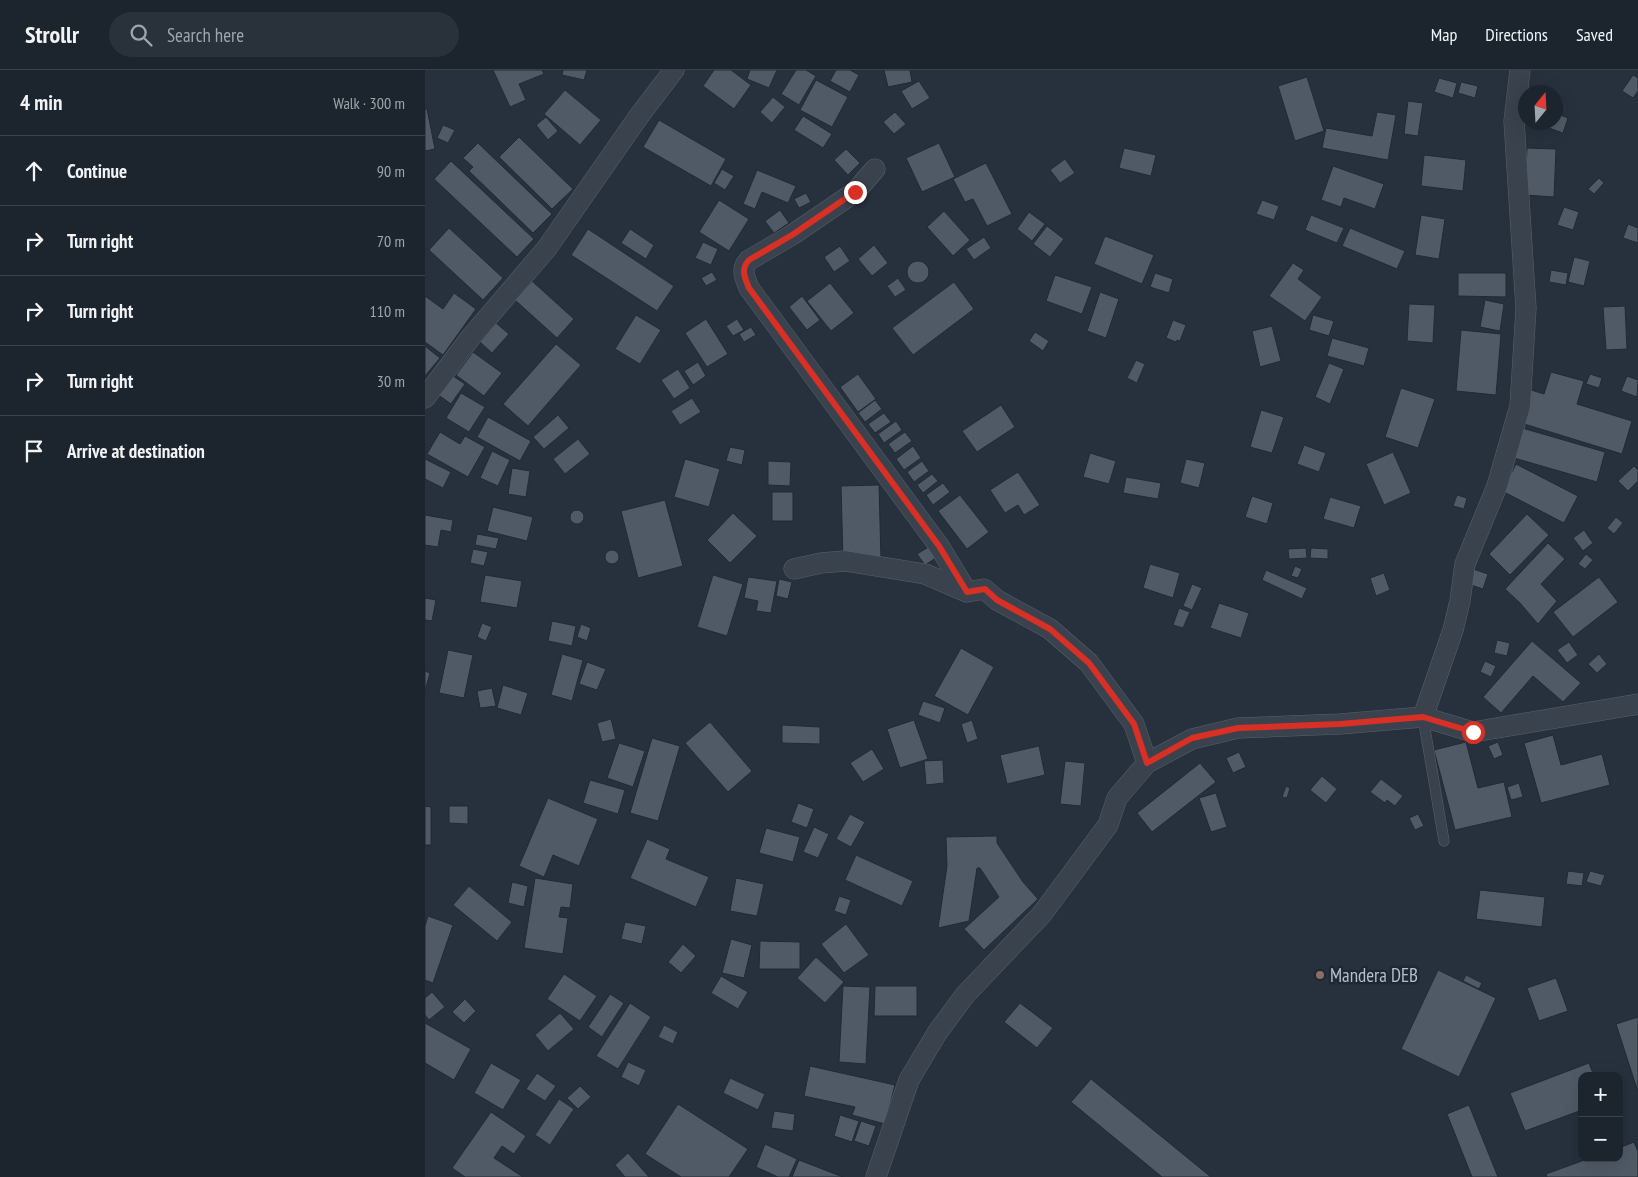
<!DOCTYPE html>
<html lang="en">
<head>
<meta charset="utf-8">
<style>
	body { margin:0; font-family:"PT Sans Narrow",sans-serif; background:#29313a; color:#f1f3f6 }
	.controls { position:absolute; right:15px; bottom:15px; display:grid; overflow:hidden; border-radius:10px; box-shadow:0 5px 20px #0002 }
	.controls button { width:45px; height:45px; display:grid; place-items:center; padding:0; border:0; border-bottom:1px solid #3a424a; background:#1c252e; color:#f1f3f6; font:25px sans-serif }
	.compass { position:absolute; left:1093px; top:15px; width:45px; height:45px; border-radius:50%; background:#1c252e; box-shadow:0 5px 20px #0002; rotate:18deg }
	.stop { position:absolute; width:15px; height:15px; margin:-11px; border:4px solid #d93025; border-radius:50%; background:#fff }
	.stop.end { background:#d93025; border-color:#fff; box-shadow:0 1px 5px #0008 }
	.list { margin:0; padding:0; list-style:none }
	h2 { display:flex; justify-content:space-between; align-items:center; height:65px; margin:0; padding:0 20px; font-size:21px }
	h2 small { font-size:16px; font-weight:400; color:#a0a5aa }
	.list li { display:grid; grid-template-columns:32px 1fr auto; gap:15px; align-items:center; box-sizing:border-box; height:70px; padding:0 20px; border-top:1px solid #3a424a }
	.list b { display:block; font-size:19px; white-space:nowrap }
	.list em { font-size:16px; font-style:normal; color:#a0a5aa }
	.icon { flex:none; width:28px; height:28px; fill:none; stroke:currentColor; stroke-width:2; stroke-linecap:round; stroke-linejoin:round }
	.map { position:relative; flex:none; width:1213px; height:1107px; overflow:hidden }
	header { display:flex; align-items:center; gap:30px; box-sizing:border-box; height:70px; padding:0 25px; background:#1c252e; border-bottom:1px solid #3a424a }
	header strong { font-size:24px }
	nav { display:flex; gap:28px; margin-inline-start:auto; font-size:18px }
	.search { width:350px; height:45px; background:#29313a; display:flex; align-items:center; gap:12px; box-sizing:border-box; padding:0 18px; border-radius:28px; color:#a0a5aa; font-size:19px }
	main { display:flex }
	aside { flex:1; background:#1c252e }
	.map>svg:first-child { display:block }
</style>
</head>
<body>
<header>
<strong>Strollr</strong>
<div class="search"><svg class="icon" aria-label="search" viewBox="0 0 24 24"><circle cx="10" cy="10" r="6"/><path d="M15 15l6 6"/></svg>Search here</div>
<nav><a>Map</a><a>Directions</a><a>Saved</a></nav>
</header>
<main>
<aside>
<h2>4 min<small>Walk · 300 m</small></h2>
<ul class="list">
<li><svg class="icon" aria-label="ahead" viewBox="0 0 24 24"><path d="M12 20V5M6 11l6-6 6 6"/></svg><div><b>Continue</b></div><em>90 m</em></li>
<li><svg class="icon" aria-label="right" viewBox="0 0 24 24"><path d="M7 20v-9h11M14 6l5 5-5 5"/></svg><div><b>Turn right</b></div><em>70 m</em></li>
<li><svg class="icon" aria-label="right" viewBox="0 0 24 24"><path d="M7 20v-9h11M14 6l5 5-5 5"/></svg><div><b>Turn right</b></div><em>110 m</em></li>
<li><svg class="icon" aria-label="right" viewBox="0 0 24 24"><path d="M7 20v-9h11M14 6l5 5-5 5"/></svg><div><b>Turn right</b></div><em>30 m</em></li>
<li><svg class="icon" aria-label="arrive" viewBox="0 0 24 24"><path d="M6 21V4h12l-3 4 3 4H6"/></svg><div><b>Arrive at destination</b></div></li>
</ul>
</aside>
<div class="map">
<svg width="1213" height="1107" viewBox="0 0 1213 1107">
	<rect width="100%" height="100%" fill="#26313d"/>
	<!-- building -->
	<path fill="#505a67" stroke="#212a34" d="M 68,0 L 117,0 L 119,4 L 94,14 L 101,30 L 85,37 Z
		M 138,0 L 162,0 L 159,10 L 137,5 Z
		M 289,0 L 306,0 L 326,15 L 309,39 L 278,16 Z
		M 325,0 L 352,0 L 344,18 L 322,9 Z
		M 371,0 L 381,0 L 391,6 L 374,35 L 356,24 Z
		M 411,0 L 425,0 L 434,5 L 425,22 L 405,11 Z
		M 459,0 L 485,0 L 487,12 L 463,17 Z
		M 1208,5 L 1213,8 L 1213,21 L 1208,28 L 1197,21 Z
		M 882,7 L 899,61 L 870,71 L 853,16 Z
		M 1014,8 L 1032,13 L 1028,28 L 1009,22 Z
		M 391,10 L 423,27 L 407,57 L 375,40 Z
		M 494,11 L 505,28 L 487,39 L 476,21 Z
		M 1036,12 L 1053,16 L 1050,28 L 1033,23 Z
		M 140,20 L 176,50 L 155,75 L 119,44 Z
		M 348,27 L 360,37 L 347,53 L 335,42 Z
		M 983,31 L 998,33 L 993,66 L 979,64 Z
		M 0,39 L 2,39 L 10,79 L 0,81 Z
		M 470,42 L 481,54 L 469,64 L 458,52 Z
		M 952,42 L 971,45 L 963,90 L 897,78 L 901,58 L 947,66 Z
		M 1130,43 L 1143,48 L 1138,63 L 1118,56 L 1119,52 L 1130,52 Z
		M 378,46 L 407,64 L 398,78 L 369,60 Z
		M 121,47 L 133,61 L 123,70 L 111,55 Z
		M 234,50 L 301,89 L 286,116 L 218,77 Z
		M 18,55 L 30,60 L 23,73 L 12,68 Z
		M 94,67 L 148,119 L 127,139 L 74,87 Z
		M 53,73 L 127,144 L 108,163 L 44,101 L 48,97 L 38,88 Z
		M 514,73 L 530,107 L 497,122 L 481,88 Z
		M 699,78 L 731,85 L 726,106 L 694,98 Z
		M 1102,78 L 1131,79 L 1129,127 L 1100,125 Z
		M 421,79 L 435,93 L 423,105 L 409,90 Z
		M 999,85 L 1041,90 L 1038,121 L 996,116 Z
		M 640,89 L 650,103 L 635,113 L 625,100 Z
		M 26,91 L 109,169 L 92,187 L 9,109 Z
		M 561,93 L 587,144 L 562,156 L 548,129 L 540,132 L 528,109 Z
		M 908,96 L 959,114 L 950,139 L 919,128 L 916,137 L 896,130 Z
		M 297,99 L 309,106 L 300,120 L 289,113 Z
		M 332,100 L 371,116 L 363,133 L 337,122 L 330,139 L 318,134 Z
		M 1174,108 L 1179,113 L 1169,124 L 1163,119 Z
		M 381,123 L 386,132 L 374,138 L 369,129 Z
		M 294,130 L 324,149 L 304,181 L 274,162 Z
		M 837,130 L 854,136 L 849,150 L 831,144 Z
		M 1139,137 L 1154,142 L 1148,160 L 1132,155 Z
		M 355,140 L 364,153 L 349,163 L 340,151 Z
		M 519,141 L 545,170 L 528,186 L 502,157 Z
		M 604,142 L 620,154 L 607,171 L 592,159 Z
		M 886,145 L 919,158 L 912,173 L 880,160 Z
		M 996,145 L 1020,149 L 1014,189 L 990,185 Z
		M 1203,154 L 1213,158 L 1213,173 L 1198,168 Z
		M 622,156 L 639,169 L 625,187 L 608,174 Z
		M 24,158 L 78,208 L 58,230 L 4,180 Z
		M 925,158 L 980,181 L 972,199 L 917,176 Z
		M 163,159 L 249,216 L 232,241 L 146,185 Z
		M 205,159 L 229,175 L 221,189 L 196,173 Z
		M 680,166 L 729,185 L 717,214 L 669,194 Z
		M 559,167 L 566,178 L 549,190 L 541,179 Z
		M 278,172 L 293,179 L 286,195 L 270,188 Z
		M 449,175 L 463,193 L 447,206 L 433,189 Z
		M 415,176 L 425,191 L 409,202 L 399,187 Z
		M 1149,187 L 1165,191 L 1159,216 L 1143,212 Z
		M482 202a11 11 0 1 1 22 0a11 11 0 1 1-22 0Z
		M 868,193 L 879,200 L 873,209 L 897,227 L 880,251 L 844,226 Z
		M 1126,200 L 1143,203 L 1141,215 L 1124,212 Z
		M 287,202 L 292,210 L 281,216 L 276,208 Z
		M 730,203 L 748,209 L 744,223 L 725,217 Z
		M 1033,203 L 1081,203 L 1081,227 L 1033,226 Z
		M 630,205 L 667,217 L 657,244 L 621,231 Z
		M 473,208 L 481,220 L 470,227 L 462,216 Z
		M 107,211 L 149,249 L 132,268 L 90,230 Z
		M 529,212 L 549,239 L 488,285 L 467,258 Z
		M 405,213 L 429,243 L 406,261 L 382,231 Z
		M 675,222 L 694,229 L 681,268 L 662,261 Z
		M 29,223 L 51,239 L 18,285 L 0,272 L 0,226 L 18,239 Z
		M 377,226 L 395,250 L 382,260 L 364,237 Z
		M 1060,230 L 1079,234 L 1075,261 L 1055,257 Z
		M 984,234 L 1010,235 L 1008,273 L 982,271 Z
		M 1200,236 L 1202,279 L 1181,280 L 1178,237 Z
		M 211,245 L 236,260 L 215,294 L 190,279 Z
		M 888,245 L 909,251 L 904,266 L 884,260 Z
		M 281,249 L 303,284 L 282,297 L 260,263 Z
		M 312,249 L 319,260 L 308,266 L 301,256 Z
		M 748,250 L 761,255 L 755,271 L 752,270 L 751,272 L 741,268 Z
		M 71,253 L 84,264 L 67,283 L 55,272 Z
		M 847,256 L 856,291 L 835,297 L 827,261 Z
		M 326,257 L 331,265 L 319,272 L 314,264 Z
		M 1036,260 L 1076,264 L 1071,325 L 1031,321 Z
		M 610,262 L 624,271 L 618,281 L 604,271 Z
		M 907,268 L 944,278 L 939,296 L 902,286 Z
		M 131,274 L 156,295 L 103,356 L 78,334 Z
		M 0,276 L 15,288 L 0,306 Z
		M 48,282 L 77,303 L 59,326 L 31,305 Z
		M 711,290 L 720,294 L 712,313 L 702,308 Z
		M 273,292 L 281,306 L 268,315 L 259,301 Z
		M 904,293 L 919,299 L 905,334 L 890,327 Z
		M 253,299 L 265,318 L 249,329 L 236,310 Z
		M 1126,302 L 1159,311 L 1152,334 L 1207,351 L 1197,384 L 1096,353 L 1106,320 L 1119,324 Z
		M 25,304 L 40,314 L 26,334 L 12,324 Z
		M 433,304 L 451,329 L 433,342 L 415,317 Z
		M 1165,304 L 1177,308 L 1174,318 L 1161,314 Z
		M 1202,306 L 1213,310 L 1212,327 L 1196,321 Z
		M 976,318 L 1010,329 L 993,378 L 960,367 Z
		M 36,323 L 60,337 L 44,362 L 21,348 Z
		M 267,328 L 276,342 L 255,355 L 246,341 Z
		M 450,330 L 457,339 L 440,352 L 433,343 Z
		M 576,335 L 590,357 L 552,382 L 537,361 Z
		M 836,340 L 859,347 L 847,383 L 825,377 Z
		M 459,343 L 466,352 L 450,363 L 443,354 Z
		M 133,345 L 144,358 L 119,379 L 108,367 Z
		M 63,347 L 106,371 L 95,391 L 52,367 Z
		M 471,351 L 477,360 L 459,373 L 453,364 Z
		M 1097,358 L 1180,382 L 1172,412 L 1089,388 Z
		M 15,362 L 35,374 L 40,366 L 60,377 L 43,407 L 2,384 Z
		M 480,362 L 487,371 L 470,383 L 463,374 Z
		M 153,369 L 165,384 L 140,404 L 128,389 Z
		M 879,375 L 901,383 L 894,402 L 872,394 Z
		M 488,376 L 496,388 L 479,400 L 471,389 Z
		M 305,377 L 320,380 L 317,395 L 301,391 Z
		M 67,381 L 85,390 L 73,416 L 55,408 Z
		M 968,382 L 986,423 L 959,435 L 941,394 Z
		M 665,383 L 691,391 L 684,414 L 658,407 Z
		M 0,389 L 26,402 L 18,418 L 0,409 Z
		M 260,389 L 295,399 L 284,437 L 249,427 Z
		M 761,389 L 780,393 L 774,418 L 755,413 Z
		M 343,391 L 366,392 L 365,416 L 343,415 Z
		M 497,391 L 504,401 L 489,412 L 482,402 Z
		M 1091,394 L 1153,426 L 1139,453 L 1077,421 Z
		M 1209,396 L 1213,400 L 1213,411 L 1203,421 L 1193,411 Z
		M 87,398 L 105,401 L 101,427 L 83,424 Z
		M 593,402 L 615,435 L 599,445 L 593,435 L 580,443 L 565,420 Z
		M 507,404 L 513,411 L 498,423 L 492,415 Z
		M 701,407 L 736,413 L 733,429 L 698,423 Z
		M 518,413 L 525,422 L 508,435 L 501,425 Z
		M 454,415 L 456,489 L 418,490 L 416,416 Z
		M 347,422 L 368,422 L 368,451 L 347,451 Z
		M 535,425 L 564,462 L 542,479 L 513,441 Z
		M 1032,425 L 1042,428 L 1039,439 L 1028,436 Z
		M 827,426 L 848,433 L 842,454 L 820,447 Z
		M 905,427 L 936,436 L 929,458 L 898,449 Z
		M 240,430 L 258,496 L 213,508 L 196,441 Z
		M 68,437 L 108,447 L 102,471 L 62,461 Z
		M145 447a7 7 0 1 1 14 0a7 7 0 1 1-14 0Z
		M 308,443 L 332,466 L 305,493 L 282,470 Z
		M 1102,444 L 1124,465 L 1085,505 L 1064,484 Z
		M 0,445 L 28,450 L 26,462 L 16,460 L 13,477 L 0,475 Z
		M 1191,447 L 1198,453 L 1189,464 L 1182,458 Z
		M 1159,460 L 1168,473 L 1158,481 L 1148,468 Z
		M 52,464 L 74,468 L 71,479 L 50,475 Z
		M 1123,473 L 1140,489 L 1116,514 L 1132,531 L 1113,554 L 1095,533 L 1080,519 Z
		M 507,475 L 514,486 L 500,495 L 492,484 Z
		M 881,478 L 882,488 L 864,489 L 863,479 Z
		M 886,478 L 903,479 L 903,489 L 885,488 Z
		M 48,479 L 63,482 L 59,496 L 45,493 Z
		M180 487a7 7 0 1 1 14 0a7 7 0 1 1-14 0Z
		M 1161,484 L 1168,490 L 1160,499 L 1153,494 Z
		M 725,494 L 755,503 L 748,528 L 718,518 Z
		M 870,496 L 877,499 L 873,508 L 866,506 Z
		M 1045,498 L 1063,504 L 1058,519 L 1040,513 Z
		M 841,500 L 882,518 L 877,529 L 837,510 Z
		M 959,503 L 965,520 L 951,526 L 945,508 Z
		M 60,505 L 97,511 L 92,538 L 55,532 Z
		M 288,505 L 318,514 L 302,566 L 272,557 Z
		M 323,507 L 352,511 L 346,543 L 331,541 L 333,531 L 319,528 Z
		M 1174,507 L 1193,532 L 1148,567 L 1128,542 Z
		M 354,509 L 367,512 L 363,529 L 351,526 Z
		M 767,514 L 777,518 L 767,540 L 758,536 Z
		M 0,528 L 11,530 L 7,551 L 0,550 Z
		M 794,533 L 824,543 L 816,568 L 785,558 Z
		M 754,538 L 765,542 L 758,558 L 748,555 Z
		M 127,551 L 151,556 L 147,576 L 123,571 Z
		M 57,553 L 67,557 L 61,571 L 52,567 Z
		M 156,554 L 166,558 L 162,571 L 152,567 Z
		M 1072,570 L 1085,573 L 1082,586 L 1069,583 Z
		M 1107,571 L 1156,613 L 1138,632 L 1108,606 L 1076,643 L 1058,627 Z
		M 1144,572 L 1153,585 L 1142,593 L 1132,580 Z
		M 536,578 L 569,597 L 543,645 L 509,626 Z
		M 23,580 L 48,585 L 39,628 L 14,623 Z
		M 137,584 L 158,590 L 147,631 L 126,625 Z
		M 1174,584 L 1182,594 L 1172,603 L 1163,594 Z
		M 1060,591 L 1071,596 L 1066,607 L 1055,602 Z
		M 162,592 L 181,599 L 172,620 L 154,614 Z
		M 0,601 L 5,603 L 0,621 Z
		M 78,615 L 103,623 L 96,645 L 72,638 Z
		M 67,618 L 71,636 L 55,638 L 52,621 Z
		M 498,631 L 520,638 L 515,653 L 493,645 Z
		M 186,649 L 191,669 L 177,672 L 172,653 Z
		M 489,650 L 503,689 L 475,698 L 462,659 Z
		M 547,650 L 553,669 L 542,673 L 536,654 Z
		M 285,652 L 327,701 L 303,722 L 260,673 Z
		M 357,655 L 395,657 L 395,674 L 357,673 Z
		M 1128,665 L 1136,695 L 1177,684 L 1185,715 L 1116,733 L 1099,673 Z
		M 227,668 L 255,676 L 233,751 L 205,743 Z
		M 1041,672 L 1053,718 L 1079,712 L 1087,747 L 1030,760 L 1009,680 Z
		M 1073,672 L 1078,685 L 1069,689 L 1063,676 Z
		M 194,673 L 220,681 L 208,717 L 182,708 Z
		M 614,676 L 620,705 L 582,714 L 575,685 Z
		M 447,679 L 459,699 L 438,712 L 425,693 Z
		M 814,682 L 821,697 L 808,703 L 801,688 Z
		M 518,690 L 519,713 L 501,715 L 499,691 Z
		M 640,691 L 660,693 L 656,736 L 635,734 Z
		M 775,693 L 791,712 L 727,762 L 712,743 Z
		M 897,706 L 912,719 L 901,733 L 885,720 Z
		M 956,709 L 978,726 L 970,736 L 962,730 L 960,733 L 945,722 Z
		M 165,710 L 200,720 L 193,744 L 158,733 Z
		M 1094,713 L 1098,727 L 1086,730 L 1082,717 Z
		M 861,716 L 865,718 L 862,728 L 857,727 Z
		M 791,723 L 802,757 L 786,762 L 774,728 Z
		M 123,728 L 173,749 L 154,796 L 128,785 L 119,807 L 94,796 Z
		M 373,733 L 389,739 L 382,758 L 366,752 Z
		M 0,736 L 6,737 L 6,775 L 0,775 Z
		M 24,736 L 43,736 L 43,754 L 24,753 Z
		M 425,744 L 440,752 L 426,777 L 411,769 Z
		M 993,744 L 999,756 L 990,760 L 984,748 Z
		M 389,757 L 404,764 L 393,788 L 378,782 Z
		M 341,758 L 375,767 L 368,792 L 334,783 Z
		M 572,766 L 572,773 L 598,812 L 613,829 L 559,880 L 539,859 L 574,827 L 555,798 L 552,798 L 544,851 L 513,858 L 522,796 L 521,767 Z
		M 222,769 L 245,779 L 241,789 L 284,807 L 271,837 L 205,808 Z
		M 431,785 L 488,811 L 477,836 L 420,810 Z
		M 1143,801 L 1159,803 L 1157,816 L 1141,814 Z
		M 1165,801 L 1180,805 L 1176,816 L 1161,812 Z
		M 110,808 L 148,814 L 145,838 L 136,837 L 134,847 L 143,848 L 138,884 L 99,878 Z
		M 311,808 L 339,814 L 332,846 L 305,841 Z
		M 87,812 L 103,816 L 99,837 L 83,833 Z
		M 44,816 L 87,852 L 72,871 L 28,835 Z
		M 1055,820 L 1120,827 L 1117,857 L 1051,849 Z
		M 414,826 L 426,830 L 421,845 L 409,841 Z
		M 3,846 L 28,855 L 8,913 L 0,910 L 0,856 Z
		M 200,852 L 221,856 L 217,874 L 196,869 Z
		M 421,854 L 444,885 L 419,903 L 396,874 Z
		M 306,869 L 327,875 L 319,908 L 297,903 Z
		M 335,871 L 375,872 L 375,899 L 334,899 Z
		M 258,874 L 271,886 L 256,903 L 243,892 Z
		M 391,887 L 419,912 L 400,933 L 372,908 Z
		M 1013,900 L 1071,928 L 1034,1007 L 976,979 Z
		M 139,904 L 172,926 L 155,951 L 122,929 Z
		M 1041,905 L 1057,913 L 1054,919 L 1038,911 Z
		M 296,906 L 323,922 L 313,939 L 286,923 Z
		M 1131,908 L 1143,941 L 1114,951 L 1102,918 Z
		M 418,916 L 445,917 L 441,994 L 414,992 Z
		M 450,916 L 492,916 L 492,946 L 449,946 Z
		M 7,922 L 20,937 L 4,950 L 0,945 L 0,928 Z
		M 185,924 L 199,933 L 177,967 L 163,957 Z
		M 40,929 L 51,941 L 39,953 L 27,942 Z
		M 205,933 L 226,947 L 193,999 L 171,986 Z
		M 595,933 L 628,958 L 612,978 L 579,952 Z
		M 135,943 L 149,959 L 123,981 L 110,965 Z
		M 1213,947 L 1213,1022 L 1191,954 Z
		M 0,953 L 46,979 L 29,1010 L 0,993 Z
		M 239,955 L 253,962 L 248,974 L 233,967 Z
		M 203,992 L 221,1000 L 214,1016 L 196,1007 Z
		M 66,993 L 96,1010 L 78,1040 L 49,1023 Z
		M 1164,993 L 1169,1006 L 1157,1006 L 1157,1040 L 1100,1061 L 1085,1023 Z
		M 385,996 L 470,1015 L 460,1054 L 427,1045 L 430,1037 L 379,1026 Z
		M 112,1003 L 131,1016 L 120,1031 L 101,1019 Z
		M 305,1008 L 340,1024 L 333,1040 L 298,1023 Z
		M 666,1009 L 786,1107 L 737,1107 L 646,1032 Z
		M 155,1016 L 166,1027 L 153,1039 L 142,1028 Z
		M 134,1029 L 149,1039 L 125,1075 L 110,1065 Z
		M 253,1034 L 323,1079 L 304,1107 L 256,1107 L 220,1084 Z
		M 1044,1035 L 1073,1107 L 1047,1107 L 1022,1044 Z
		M 349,1041 L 370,1044 L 368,1061 L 346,1058 Z
		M 66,1042 L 101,1066 L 89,1084 L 77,1076 L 69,1088 L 98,1107 L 40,1107 L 27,1098 Z
		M 415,1045 L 434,1051 L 427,1072 L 409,1066 Z
		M 436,1051 L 451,1056 L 444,1076 L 429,1071 Z
		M 1209,1072 L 1213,1082 L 1213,1107 L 1122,1107 L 1121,1104 L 1165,1088 L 1194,1088 L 1194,1078 Z
		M 340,1074 L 372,1089 L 364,1107 L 353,1107 L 331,1097 Z
		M 203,1083 L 224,1107 L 200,1107 L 190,1095 Z
		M 374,1090 L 418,1107 L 367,1107 Z"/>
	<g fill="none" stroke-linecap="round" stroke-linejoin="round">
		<defs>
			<path id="service" d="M 998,647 L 1019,771"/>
			<path id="minor" d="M 450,99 L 430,122 L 367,165 L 324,190 C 315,199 320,208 324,218 L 514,476 L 542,522
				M 0,328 L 46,267 L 122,178 L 214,46 L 249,0
				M 369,499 L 396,493 L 420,491 L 500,504 L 542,522 L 559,519 L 572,530 L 625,559 L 664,593 L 709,654 L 722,693
				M 998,647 L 1028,560 L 1035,531 L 1040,494 L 1072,416 L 1095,336 L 1101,238 L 1089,51 L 1095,0
				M 451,1107 L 484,1010 L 512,963 L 540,925 L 617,844 L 683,755 L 692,728 L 722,693 L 767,669 L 813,658 L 915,654 L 998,647 L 1048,662 L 1213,634"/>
		</defs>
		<!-- service casing -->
		<use href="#service" stroke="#58616b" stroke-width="11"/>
		<!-- minor casing -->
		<use href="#minor" stroke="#58616b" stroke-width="21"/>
		<!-- service -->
		<use href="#service" stroke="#3a434d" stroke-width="10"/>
		<!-- minor -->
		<use href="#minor" stroke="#3a434d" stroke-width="20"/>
	</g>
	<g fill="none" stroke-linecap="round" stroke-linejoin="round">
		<!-- route -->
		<path stroke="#d93025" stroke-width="6" d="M 430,122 L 367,165 L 324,190 C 315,199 320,208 324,218 L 514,476 L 542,522 L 560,519 L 572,530 L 625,559 L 664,593 L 709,654 L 722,693 L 767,668 L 813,658 L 915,654 L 998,647 L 1048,662"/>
	</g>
	<!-- markers -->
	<circle fill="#8d6e63" stroke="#1f2832" stroke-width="2" cx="895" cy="905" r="5"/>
	<g text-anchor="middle" stroke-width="5" stroke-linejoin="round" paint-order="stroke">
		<!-- poi labels -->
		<g font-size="19" fill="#b6bec8" stroke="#1f2832" text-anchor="start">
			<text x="905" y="912">Mandera DEB</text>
		</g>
	</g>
</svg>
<div class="controls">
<button>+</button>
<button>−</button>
</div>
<svg class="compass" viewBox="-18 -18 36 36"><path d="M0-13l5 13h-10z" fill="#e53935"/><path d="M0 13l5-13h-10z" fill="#a0a5aa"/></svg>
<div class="stop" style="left:1048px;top:662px"></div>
<div class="stop end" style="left:430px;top:122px"></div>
</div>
</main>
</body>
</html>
